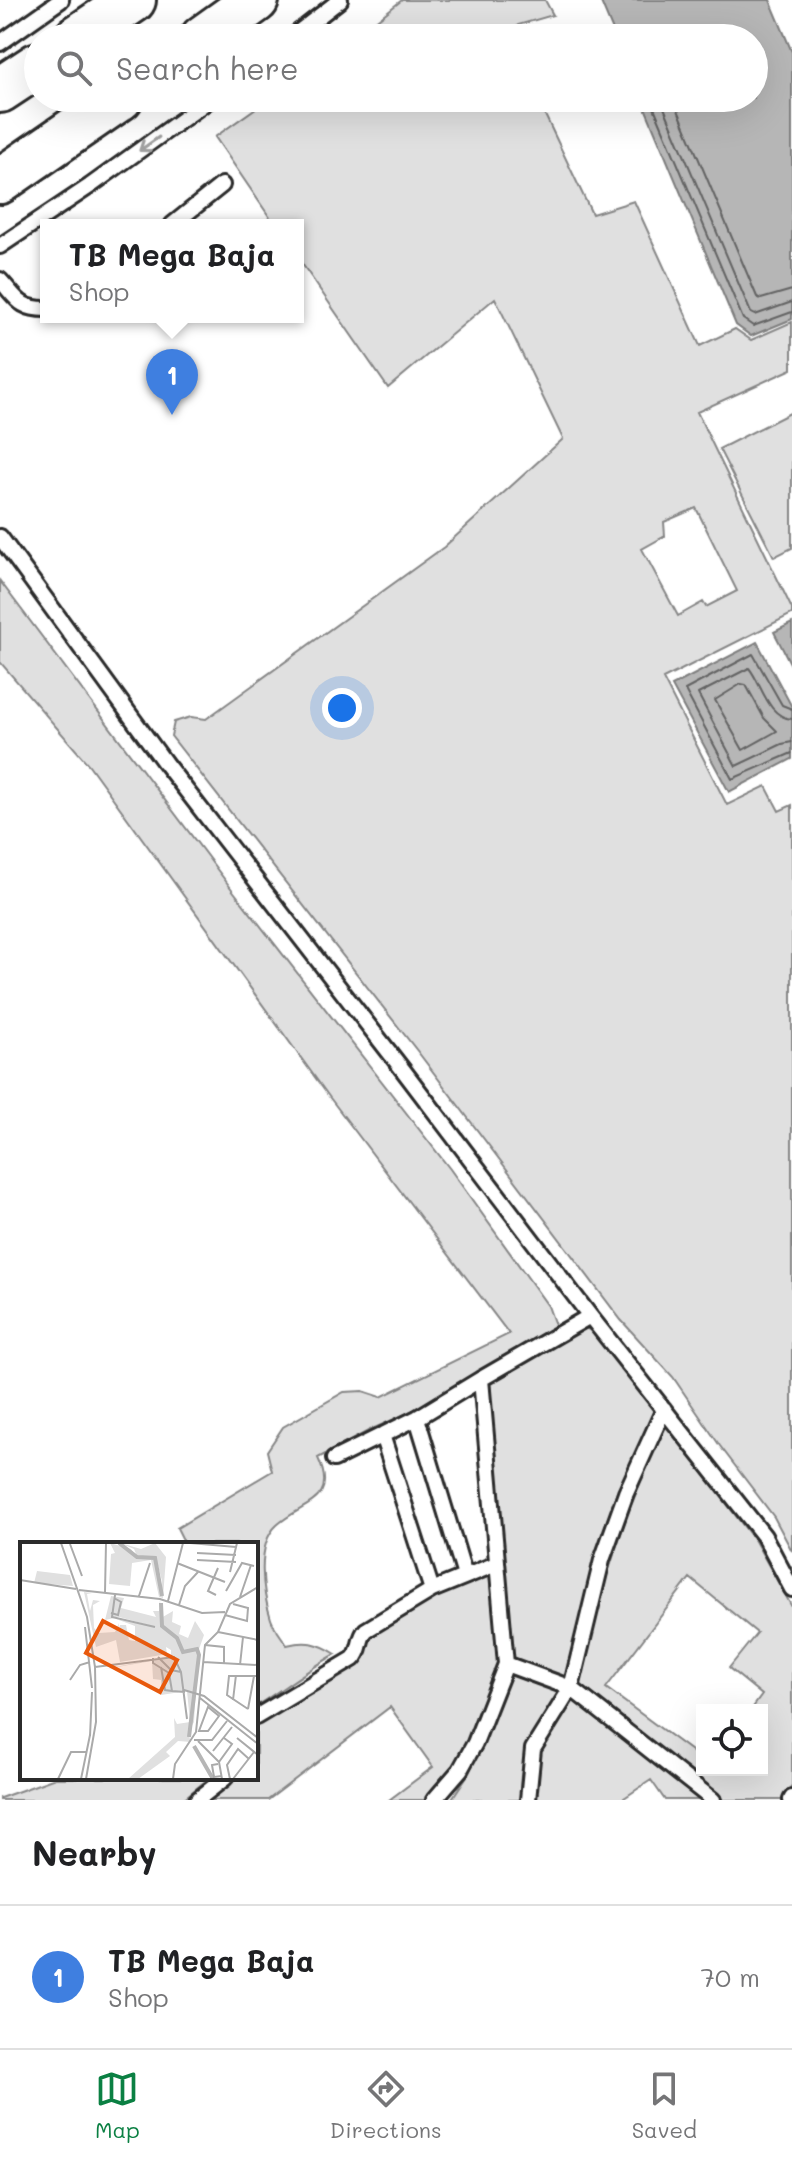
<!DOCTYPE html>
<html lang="en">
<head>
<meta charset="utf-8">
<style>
	body { margin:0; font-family:Mali,sans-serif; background:#f6f6f6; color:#202124 }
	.controls { position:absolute; right:24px; bottom:24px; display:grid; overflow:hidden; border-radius:0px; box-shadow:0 8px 32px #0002 }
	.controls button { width:72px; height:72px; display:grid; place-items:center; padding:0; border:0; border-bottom:2px solid #e0e0e0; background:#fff; color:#202124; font:40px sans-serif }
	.you { position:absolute; left:342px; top:708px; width:28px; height:28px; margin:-20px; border:6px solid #fff; border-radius:50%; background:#1a73e8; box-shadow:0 0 0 12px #1a73e833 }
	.badge { display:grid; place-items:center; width:52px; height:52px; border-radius:50%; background:#0b8043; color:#fff; font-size:26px; font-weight:700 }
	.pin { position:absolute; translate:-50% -66px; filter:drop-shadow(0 2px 4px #0008) }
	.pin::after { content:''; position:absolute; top:42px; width:28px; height:24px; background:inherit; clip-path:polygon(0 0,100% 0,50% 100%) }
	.popup { position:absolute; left:40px; top:219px; width:264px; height:104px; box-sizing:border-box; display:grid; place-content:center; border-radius:0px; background:#fff; filter:drop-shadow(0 2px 6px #0005); font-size:26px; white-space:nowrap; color:#757577 }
	.popup b { font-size:30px; color:#202124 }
	.popup::after { content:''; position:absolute; left:50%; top:100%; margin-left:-16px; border:16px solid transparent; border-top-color:#fff }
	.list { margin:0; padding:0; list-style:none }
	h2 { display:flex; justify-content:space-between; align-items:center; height:104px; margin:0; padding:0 32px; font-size:34px }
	h2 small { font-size:26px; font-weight:400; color:#757577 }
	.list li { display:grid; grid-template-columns:52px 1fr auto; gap:24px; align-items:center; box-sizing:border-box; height:144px; padding:0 32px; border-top:2px solid #e0e0e0 }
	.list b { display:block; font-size:30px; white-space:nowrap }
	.list p { margin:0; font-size:26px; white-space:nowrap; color:#757577 }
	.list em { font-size:26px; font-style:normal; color:#757577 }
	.icon { flex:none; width:44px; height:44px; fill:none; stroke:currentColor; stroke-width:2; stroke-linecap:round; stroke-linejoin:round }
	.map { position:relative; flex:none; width:792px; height:1800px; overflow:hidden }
	.search { position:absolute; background:#fff; box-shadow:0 8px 32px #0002; left:24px; right:24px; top:24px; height:88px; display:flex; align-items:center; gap:20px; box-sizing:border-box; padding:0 28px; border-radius:44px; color:#757577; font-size:30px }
	.sheet { height:248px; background:#fff }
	nav { display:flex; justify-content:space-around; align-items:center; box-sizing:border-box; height:112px; border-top:2px solid #e0e0e0; background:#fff; font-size:22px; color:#757577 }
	nav a { display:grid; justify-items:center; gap:4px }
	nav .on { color:#0b8043 }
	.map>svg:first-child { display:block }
</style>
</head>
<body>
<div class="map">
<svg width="792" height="1800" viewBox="0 0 792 1800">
	<rect width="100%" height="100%" fill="#fff"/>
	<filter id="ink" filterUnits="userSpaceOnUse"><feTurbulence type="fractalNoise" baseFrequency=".0125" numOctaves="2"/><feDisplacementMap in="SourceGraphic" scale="16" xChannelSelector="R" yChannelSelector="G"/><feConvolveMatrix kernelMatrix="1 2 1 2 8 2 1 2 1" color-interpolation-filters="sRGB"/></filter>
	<g filter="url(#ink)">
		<!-- green -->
		<path fill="#e0e0e0" stroke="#868686" stroke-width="2" fill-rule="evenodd" d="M 402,0 L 545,0 L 553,15 L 518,25 L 513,38 L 354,38 Z
			M 270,98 L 537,98 L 592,214 L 634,201 L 700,346 L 735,329 L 751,340 L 792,322 L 792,369 L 697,412 L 792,609 L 792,614 L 663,679 L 727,805 L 766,786 L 779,811 L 792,805 L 792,1551 L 774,1517 L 720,1446 L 673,1377 L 621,1320 L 418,1052 L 171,736 L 174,722 L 191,717 L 206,719 L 444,547 L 563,439 L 495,298 L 388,388 L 298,258 L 298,225 L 275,225 L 215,137 ZM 696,508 L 737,591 L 706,607 L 703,602 L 678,616 L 642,549 L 665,536 L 664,522 Z
			M 792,412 L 792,548 L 774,557 L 719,449 Z
			M 0,581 L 231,888 L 450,1169 L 548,1306 L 556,1328 L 424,1406 L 370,1430 L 318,1458 C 339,1503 302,1502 277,1525 C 255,1545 263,1594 271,1619 C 274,1628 282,1637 287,1645 C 307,1640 319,1643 336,1654 C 307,1670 283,1689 256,1706 L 256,1544 L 185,1544 L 177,1528 L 272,1471 L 267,1451 L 283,1427 L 344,1392 L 363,1391 L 381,1397 L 509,1334 L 330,1098 L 89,765 L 0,662 Z
			M 585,1328 L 592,1331 L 656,1411 L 626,1473 L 597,1554 L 568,1682 L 509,1661 L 490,1381 Z
			M 665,1423 L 755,1541 L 792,1607 L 792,1785 L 783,1800 L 723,1800 L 579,1684 L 601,1594 L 627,1515 ZM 690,1578 L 757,1633 L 729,1668 L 762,1695 L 751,1710 L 762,1710 L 762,1770 L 702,1770 L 702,1759 L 606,1688 Z
			M 489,1573 L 499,1661 L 482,1711 L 459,1761 L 430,1798 L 427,1800 L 389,1800 L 433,1767 L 390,1707 L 268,1800 L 209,1800 L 237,1778 L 256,1778 L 256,1725 L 365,1658 L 369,1636 L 435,1596 Z
			M 510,1674 L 561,1692 C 538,1727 516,1755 521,1800 L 451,1800 L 469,1773 Z
			M 573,1698 L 703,1800 L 665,1800 L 651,1780 L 621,1800 L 534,1800 L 538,1752 Z
			M 55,1778 L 209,1778 L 182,1800 L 0,1800 L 0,1798 Z"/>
		<!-- water -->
		<path fill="#b6b6b6" stroke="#7e7e7e" stroke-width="2" d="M 600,0 L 770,0 L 792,52 L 792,319 L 751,336 L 736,325 L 641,98 L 754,98 L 754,38 L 616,38 Z
			M 792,623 L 792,667 L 774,632 Z
			M 757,642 L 792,707 L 792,759 L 729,792 L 672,686 Z"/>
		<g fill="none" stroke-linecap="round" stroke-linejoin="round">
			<!-- shore -->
			<path stroke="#636363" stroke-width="2" d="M 650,98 L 743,319 L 753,326 L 792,312
				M 660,98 L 751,313 L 755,315 L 792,302
				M 673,98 L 757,297 L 761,299 L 792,290
				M 741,684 L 746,685 L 764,718 L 777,731 L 743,750 L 715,700 Z
				M 792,709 L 782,705 L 753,654 L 685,690 L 732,779 L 792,753
				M 792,719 C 767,717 762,684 749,668 L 698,694 L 736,766 L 782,744 L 792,742"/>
			<defs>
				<path id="service" d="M 291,38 L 340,0
					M 0,43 L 61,0
					M 172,225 L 222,185
					M 0,246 L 90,186 L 212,98
					M 0,280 C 17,298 19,309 46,309
					M 0,537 L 165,763 L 403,1070 L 590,1316 L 764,1536 L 792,1589
					M 417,1418 L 465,1576
					M 382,1435 L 432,1590
					M 334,1459 L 417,1418 L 481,1379
					M 506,1664 L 571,1688 L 713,1800
					M 256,1717 L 353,1659 C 362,1650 358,1639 366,1630 L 432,1590 L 496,1564
					M 197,1800 L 225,1778
					M 434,1800 L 460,1770 L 475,1743 L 506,1664 L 481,1379 L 590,1316
					M 528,1800 L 533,1749 L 571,1688 L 602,1560 L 626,1493 L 664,1409
					M 791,1800 L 792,1798"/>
				<path id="primary" d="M 77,38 L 133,0
					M 203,38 L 256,0
					M 0,90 L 38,65
					M 0,181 L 120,98"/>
			</defs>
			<!-- service casing -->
			<use href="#service" stroke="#2b2b2b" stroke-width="20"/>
			<!-- primary casing -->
			<use href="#primary" stroke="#2b2b2b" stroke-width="50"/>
			<!-- service -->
			<use href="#service" stroke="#fff" stroke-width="14"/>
			<!-- primary -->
			<use href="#primary" stroke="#fff" stroke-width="44"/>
		</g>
		<!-- one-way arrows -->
		<defs><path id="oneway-shaft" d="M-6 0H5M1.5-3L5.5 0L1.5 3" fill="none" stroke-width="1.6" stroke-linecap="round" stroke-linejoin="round" transform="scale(2)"/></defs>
		<use stroke="#a0a0a0" href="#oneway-shaft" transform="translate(149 144) rotate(145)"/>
	</g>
	<!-- overview -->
	<g transform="translate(20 1542)">
		<rect width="238" height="238" fill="#fff"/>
		<path d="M 90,1 L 111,7 L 117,16 L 134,16 L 139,35 L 142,53 L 142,39 L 136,16 L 117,14 L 114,7 L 100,1 L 121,7 L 135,1 L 146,15 L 143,56 L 139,55 L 131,18 L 112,21 L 110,44 L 89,42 L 91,12 L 95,11 ZM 17,29 L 50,33 L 53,44 L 14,41 ZM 64,50 L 72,51 L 67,52 L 70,69 L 73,58 L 80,59 L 73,63 L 74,86 L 79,91 L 95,90 L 99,81 L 98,91 L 100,83 L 106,83 L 109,98 L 115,99 L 115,84 L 96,77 L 136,85 L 99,75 L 85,78 L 91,54 L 104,56 L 101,66 L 136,75 L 133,69 L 139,69 L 140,57 L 141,76 L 153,69 L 152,80 L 161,84 L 159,92 L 168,96 L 175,79 L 184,93 L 178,110 L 174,180 L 168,191 L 171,200 L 158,199 L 146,210 L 150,214 L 118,237 L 108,237 L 155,195 L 154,176 L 157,182 L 170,180 L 167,149 L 141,153 L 141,138 L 133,137 L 132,119 L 80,128 L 151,114 L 151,108 L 146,105 L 147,112 L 100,120 L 96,98 L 76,105 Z" fill="#e0e0e0"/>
		<path fill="none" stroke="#b6b6b6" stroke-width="4" d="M 99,1 L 117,15 L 135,16 L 142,54M 141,61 L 142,84 L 157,96 L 163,110 L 177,107 L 179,113 L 169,195M 174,204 L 193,237"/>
		<path fill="none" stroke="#aaa" stroke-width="2" d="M 41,1 L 67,75 L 75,125 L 76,180 L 66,237M 170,1 L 216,5M 50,2 L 62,34M 177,11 L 216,13M 177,18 L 216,20M 157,21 L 205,40M 210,30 L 217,1M 0,38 L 56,47M 59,48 L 140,57 L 182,71 L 205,70M 206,49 L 222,21 L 234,24M 85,50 L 86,1M 95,53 L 92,75 L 135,85M 196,53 L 188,49 L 198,26M 119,54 L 130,21M 220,55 L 231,23M 148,59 L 163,1M 159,63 L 165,44 L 178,30M 91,71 L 98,73 L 101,60 L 94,56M 205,73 L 227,79 L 228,66 L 213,62M 65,85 L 72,146M 198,90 L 238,98M 185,103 L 204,105 L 204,122M 138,115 L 151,128 L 161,130M 133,116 L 133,121 L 149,131 L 152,149 L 165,150M 183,120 L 238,123M 220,123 L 223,95M 75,125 L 154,115 L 161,130 L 167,177M 141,125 L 145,148 L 152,149M 50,138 L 60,123 L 70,120M 164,148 L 184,154 L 238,196M 180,156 L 238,202M 213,158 L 216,133M 188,165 L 199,174 L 188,189 L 179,189 ZM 228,167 L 207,153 L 209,134 L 238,134M 228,167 L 234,134M 70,194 L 72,150M 217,196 L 238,213M 174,198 L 192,198 L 207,179M 178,199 L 199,220M 193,209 L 212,185M 198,222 L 192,223 L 194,235 L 202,234M 38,237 L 51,210 L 67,210M 61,237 L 70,193M 153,237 L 155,222 L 176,190 L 185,103 L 198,90 L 210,62 L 238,45M 202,237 L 199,220 L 212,202 L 204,196M 210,237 L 207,223 L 218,207 L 229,217M 213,237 L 234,210"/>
		<path fill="#e8590c" fill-opacity="0.15" stroke="#e8590c" stroke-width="4" d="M 83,79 L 157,118 L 140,150 L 66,111 Z"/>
		<rect width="238" height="238" fill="none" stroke="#2b2b2b" stroke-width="4"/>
	</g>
</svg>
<div class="controls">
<button><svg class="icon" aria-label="locate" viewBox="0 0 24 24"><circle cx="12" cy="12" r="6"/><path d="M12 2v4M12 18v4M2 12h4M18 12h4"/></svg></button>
</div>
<div class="you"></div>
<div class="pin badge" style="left:172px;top:415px;background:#3f7fe0">1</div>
<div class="popup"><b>TB Mega Baja</b>Shop</div>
<div class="search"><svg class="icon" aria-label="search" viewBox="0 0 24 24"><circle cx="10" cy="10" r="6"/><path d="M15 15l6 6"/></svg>Search here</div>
</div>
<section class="sheet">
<h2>Nearby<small></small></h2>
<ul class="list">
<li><span class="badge" style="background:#3f7fe0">1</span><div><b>TB Mega Baja</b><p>Shop</p></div><em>70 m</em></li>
</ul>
</section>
<nav>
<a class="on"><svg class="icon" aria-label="map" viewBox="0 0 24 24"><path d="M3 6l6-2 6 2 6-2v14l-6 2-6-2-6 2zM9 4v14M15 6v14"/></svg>Map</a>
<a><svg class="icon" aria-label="directions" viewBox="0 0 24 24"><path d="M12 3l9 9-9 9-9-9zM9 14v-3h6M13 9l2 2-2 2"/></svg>Directions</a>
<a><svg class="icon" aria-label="saved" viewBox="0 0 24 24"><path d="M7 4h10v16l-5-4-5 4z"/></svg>Saved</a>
</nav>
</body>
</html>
